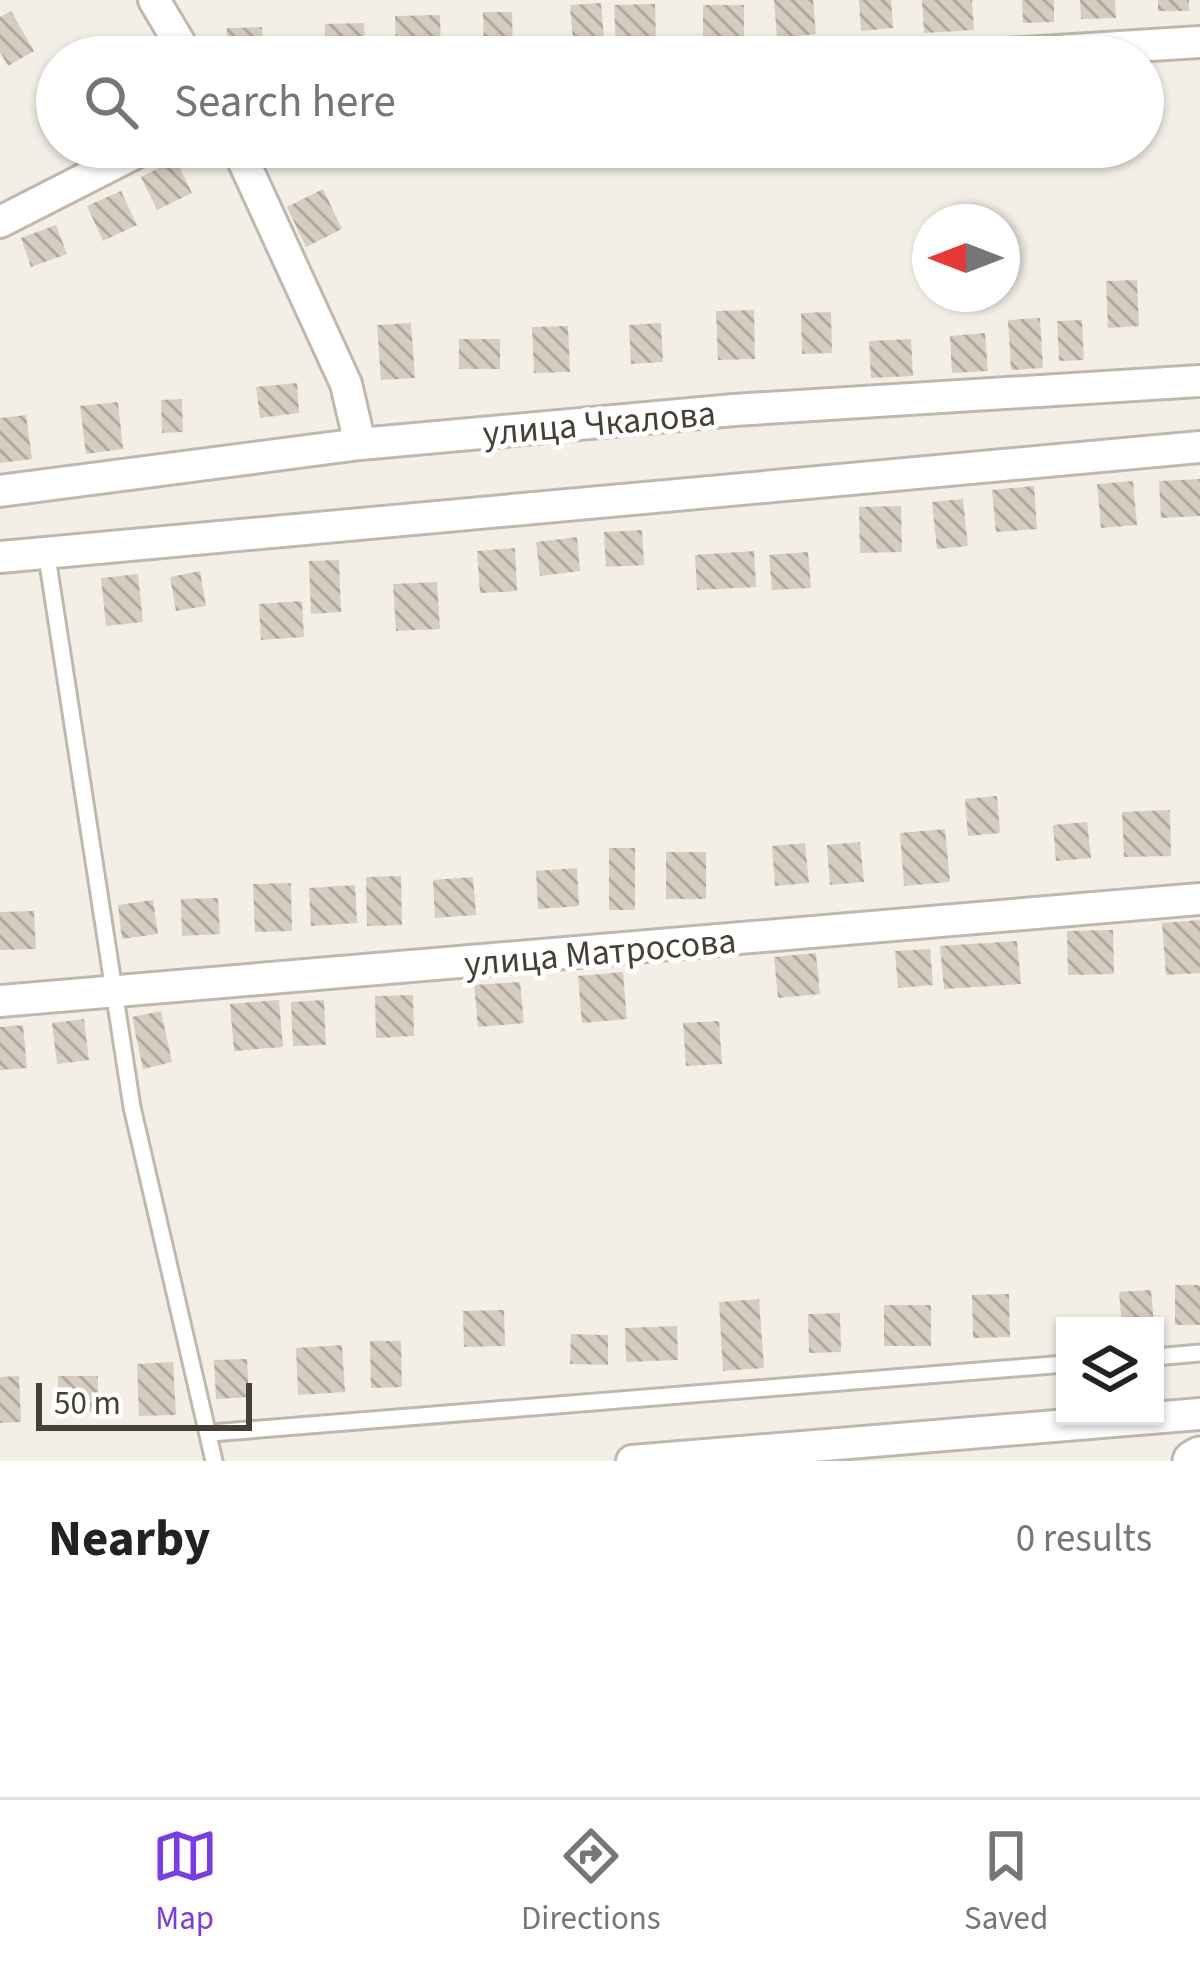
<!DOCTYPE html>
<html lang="en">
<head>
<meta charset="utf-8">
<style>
	body { margin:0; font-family:"Source Sans 3",sans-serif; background:#f6f6f6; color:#222 }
	.controls { position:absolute; right:36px; bottom:36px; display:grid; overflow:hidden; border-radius:0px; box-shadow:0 3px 9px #0004 }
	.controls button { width:108px; height:108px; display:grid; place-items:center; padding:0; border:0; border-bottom:3px solid #e0e0e0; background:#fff; color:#222; font:60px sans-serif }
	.compass { position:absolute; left:912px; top:204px; width:108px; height:108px; border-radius:50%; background:#fff; box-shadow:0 3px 9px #0004; rotate:270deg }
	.scale { position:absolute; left:36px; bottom:30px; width:216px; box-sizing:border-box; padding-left:12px; border:6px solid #463f36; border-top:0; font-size:33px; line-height:42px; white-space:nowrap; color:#463f36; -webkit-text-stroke:9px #fff; paint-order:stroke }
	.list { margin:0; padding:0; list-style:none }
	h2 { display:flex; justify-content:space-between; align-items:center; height:156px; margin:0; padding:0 48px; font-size:51px }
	h2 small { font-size:39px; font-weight:400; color:#767676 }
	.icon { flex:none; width:66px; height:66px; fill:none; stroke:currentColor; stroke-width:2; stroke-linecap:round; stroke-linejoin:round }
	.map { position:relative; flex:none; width:1200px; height:1461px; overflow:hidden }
	.search { position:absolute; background:#fff; box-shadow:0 3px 9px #0004; left:36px; right:36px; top:36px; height:132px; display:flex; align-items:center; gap:30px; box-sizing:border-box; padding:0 42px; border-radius:66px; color:#767676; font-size:45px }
	.sheet { height:336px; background:#fff }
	nav { display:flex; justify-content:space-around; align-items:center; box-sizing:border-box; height:168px; border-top:3px solid #e0e0e0; background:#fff; font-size:33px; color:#767676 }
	nav a { display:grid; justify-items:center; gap:6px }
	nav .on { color:#7c3aed }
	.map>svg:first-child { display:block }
</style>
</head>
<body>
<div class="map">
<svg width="1200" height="1461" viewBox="0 0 1200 1461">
	<defs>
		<pattern id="building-back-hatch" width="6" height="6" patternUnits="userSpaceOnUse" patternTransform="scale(3)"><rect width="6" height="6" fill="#d7ccc0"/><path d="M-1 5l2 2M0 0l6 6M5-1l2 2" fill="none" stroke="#b0a79d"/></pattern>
	</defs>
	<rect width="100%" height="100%" fill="#f3efe7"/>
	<!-- building -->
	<path fill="url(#building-back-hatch)" d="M 774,0 L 813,0 L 816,34 L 777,38 Z
		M 859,0 L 891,0 L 893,28 L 861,31 Z
		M 922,0 L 972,0 L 974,30 L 924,33 Z
		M 1022,0 L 1054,0 L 1054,22 L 1023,23 Z
		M 1080,0 L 1115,0 L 1116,18 L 1081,19 Z
		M 1158,0 L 1189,0 L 1189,11 L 1158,11 Z
		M 601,3 L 604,38 L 573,40 L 570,5 Z
		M 655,4 L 656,44 L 616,46 L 614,5 Z
		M 703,5 L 744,5 L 744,39 L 703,39 Z
		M 11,11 L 34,51 L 8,66 L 0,52 L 0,17 Z
		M 483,12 L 512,12 L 513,57 L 484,57 Z
		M 440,15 L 441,57 L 396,57 L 395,16 Z
		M 364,23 L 365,57 L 325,57 L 325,24 Z
		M 262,27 L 263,57 L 228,57 L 227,28 Z
		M 265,147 L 306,147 L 305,166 L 265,164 Z
		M 176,160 L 192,193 L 157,210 L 141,177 Z
		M 323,189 L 342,229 L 306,247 L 287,207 Z
		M 121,191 L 137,225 L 103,241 L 87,206 Z
		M 56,225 L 67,254 L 31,267 L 21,238 Z
		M 1137,280 L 1139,326 L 1108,328 L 1106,281 Z
		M 754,310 L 755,359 L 718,360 L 716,311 Z
		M 831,312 L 832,353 L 802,354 L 801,313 Z
		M 1040,318 L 1043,368 L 1011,370 L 1008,320 Z
		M 1082,320 L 1084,360 L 1059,361 L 1057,321 Z
		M 411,323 L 415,378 L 381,380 L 377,325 Z
		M 661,323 L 663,362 L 631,364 L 629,325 Z
		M 568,326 L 570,372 L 534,373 L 532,327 Z
		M 985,333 L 988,371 L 952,373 L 950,336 Z
		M 459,339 L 500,339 L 500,369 L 459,369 Z
		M 911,339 L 913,376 L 871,378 L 869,341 Z
		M 297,383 L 299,413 L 260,418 L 256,387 Z
		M 182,399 L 183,432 L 162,433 L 161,400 Z
		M 118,402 L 123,449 L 86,454 L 80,406 Z
		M 26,415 L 32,459 L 0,463 L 0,418 Z
		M 1200,479 L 1200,516 L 1161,518 L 1159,481 Z
		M 1133,481 L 1137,525 L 1101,528 L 1097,484 Z
		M 1034,486 L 1037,529 L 996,532 L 992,490 Z
		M 963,499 L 968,546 L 937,549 L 932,502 Z
		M 901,506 L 902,552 L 860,553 L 859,507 Z
		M 642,530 L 644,565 L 606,567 L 604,532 Z
		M 577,537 L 580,571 L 540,576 L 536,542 Z
		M 515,548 L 517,591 L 480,593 L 477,551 Z
		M 754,551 L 756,587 L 697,590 L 695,555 Z
		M 808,552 L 811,588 L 772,590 L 769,555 Z
		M 339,560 L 341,612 L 311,614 L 309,561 Z
		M 200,571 L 206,606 L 176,611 L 170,577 Z
		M 138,574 L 143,622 L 106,626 L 101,578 Z
		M 437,582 L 440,629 L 396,631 L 393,584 Z
		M 302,601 L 304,637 L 261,640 L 259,604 Z
		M 997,796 L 1000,833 L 968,836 L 965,799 Z
		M 1170,810 L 1171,856 L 1124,857 L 1122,812 Z
		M 1087,822 L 1091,858 L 1056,861 L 1053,825 Z
		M 945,829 L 950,882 L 904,886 L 900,833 Z
		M 860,842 L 864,882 L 830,885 L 827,845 Z
		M 805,843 L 809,883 L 775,886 L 772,846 Z
		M 609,848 L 635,848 L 635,910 L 609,910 Z
		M 666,852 L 706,852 L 706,899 L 666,899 Z
		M 577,868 L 579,906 L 538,909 L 536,871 Z
		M 401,876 L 402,925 L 367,926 L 366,877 Z
		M 473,877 L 476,915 L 435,918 L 433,880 Z
		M 291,883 L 292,931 L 255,932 L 253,884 Z
		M 355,885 L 357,923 L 311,926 L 309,888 Z
		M 218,898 L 220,934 L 182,936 L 181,899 Z
		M 153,900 L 158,934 L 122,939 L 118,905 Z
		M 34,911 L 36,949 L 0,950 L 0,912 Z
		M 1200,920 L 1200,973 L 1166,975 L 1162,923 Z
		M 1113,930 L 1114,974 L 1068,975 L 1067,931 Z
		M 1017,941 L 1021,984 L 944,989 L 940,946 Z
		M 930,949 L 933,985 L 898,988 L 895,951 Z
		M 816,953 L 820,994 L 778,998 L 774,957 Z
		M 623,972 L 627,1019 L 582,1023 L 578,976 Z
		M 520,982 L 524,1023 L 478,1027 L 474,985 Z
		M 413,995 L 414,1036 L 376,1038 L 375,996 Z
		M 279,1000 L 283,1047 L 234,1051 L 230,1004 Z
		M 324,1000 L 326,1045 L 293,1046 L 291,1002 Z
		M 161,1011 L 172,1062 L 143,1069 L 132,1017 Z
		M 84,1019 L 89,1060 L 57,1064 L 52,1023 Z
		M 719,1021 L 722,1064 L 686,1066 L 683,1023 Z
		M 23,1025 L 27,1068 L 0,1070 L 0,1027 Z
		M 1175,1285 L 1200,1285 L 1200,1325 L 1175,1325 Z
		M 1151,1290 L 1154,1326 L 1122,1326 L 1119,1292 Z
		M 1009,1294 L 1010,1337 L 973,1338 L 972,1295 Z
		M 759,1299 L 764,1368 L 723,1371 L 719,1302 Z
		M 884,1305 L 931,1305 L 931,1346 L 884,1346 Z
		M 504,1310 L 505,1346 L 464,1347 L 463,1311 Z
		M 840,1313 L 841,1352 L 809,1353 L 808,1314 Z
		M 677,1326 L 678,1360 L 626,1362 L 625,1328 Z
		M 571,1334 L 608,1335 L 608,1365 L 570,1364 Z
		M 370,1341 L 401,1341 L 402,1387 L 371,1388 Z
		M 342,1345 L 345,1392 L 298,1395 L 296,1348 Z
		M 247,1359 L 249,1397 L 216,1399 L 214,1360 Z
		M 173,1362 L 176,1415 L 139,1416 L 137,1364 Z
		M 19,1376 L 21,1422 L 0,1423 L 0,1377 Z
		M 58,1376 L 98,1376 L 98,1411 L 58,1412 Z"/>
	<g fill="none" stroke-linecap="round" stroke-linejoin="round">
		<defs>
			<path id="service" d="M 47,557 L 132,1107 L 214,1461
				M 1155,1357 L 1200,1353
				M 211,1433 L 1065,1364"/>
			<path id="minor" d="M 154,0 L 188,57
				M 960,57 L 1200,42
				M 237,147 L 346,384 L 360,444
				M 0,222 L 147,147
				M 0,491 L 360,444 L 734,410 L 1200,381
				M 0,557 L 1200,447
				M 0,1001 L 1200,899
				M 632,1461 L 1200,1414"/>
			<path id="tertiary" d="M 1193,1461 L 1200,1457"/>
		</defs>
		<!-- service casing -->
		<use href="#service" stroke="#c1b8ad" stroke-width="21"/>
		<!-- minor casing -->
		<use href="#minor" stroke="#c1b8ad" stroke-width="36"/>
		<!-- tertiary casing -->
		<use href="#tertiary" stroke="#c1b8ad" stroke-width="45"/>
		<!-- service -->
		<use href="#service" stroke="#fff" stroke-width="15"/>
		<!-- minor -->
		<use href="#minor" stroke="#fff" stroke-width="30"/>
		<!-- tertiary -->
		<use href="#tertiary" stroke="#fff" stroke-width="39"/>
	</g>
	<g text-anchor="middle" stroke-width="10" stroke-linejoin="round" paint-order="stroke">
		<!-- street labels -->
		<g font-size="36" fill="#463f36" stroke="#fff">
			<text transform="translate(599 422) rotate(-5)" y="13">улица Чкалова</text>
			<text transform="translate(600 951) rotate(-5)" y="13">улица Матросова</text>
		</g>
	</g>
</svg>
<div class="controls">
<button><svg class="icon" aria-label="layers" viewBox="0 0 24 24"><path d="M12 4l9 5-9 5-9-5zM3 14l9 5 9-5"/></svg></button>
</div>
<svg class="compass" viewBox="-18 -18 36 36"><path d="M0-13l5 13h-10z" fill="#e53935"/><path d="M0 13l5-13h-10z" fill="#767676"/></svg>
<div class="scale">50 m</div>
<div class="search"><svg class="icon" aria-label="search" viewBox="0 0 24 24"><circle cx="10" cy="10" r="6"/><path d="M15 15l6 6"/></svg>Search here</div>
</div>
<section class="sheet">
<h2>Nearby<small>0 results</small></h2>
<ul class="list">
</ul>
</section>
<nav>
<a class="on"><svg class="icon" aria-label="map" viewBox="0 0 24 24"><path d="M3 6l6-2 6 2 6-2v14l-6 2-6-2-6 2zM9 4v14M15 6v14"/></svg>Map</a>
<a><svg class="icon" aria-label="directions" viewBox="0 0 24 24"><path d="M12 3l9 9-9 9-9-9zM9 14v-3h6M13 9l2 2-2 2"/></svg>Directions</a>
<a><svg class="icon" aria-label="saved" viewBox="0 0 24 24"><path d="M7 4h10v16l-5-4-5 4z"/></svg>Saved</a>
</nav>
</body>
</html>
